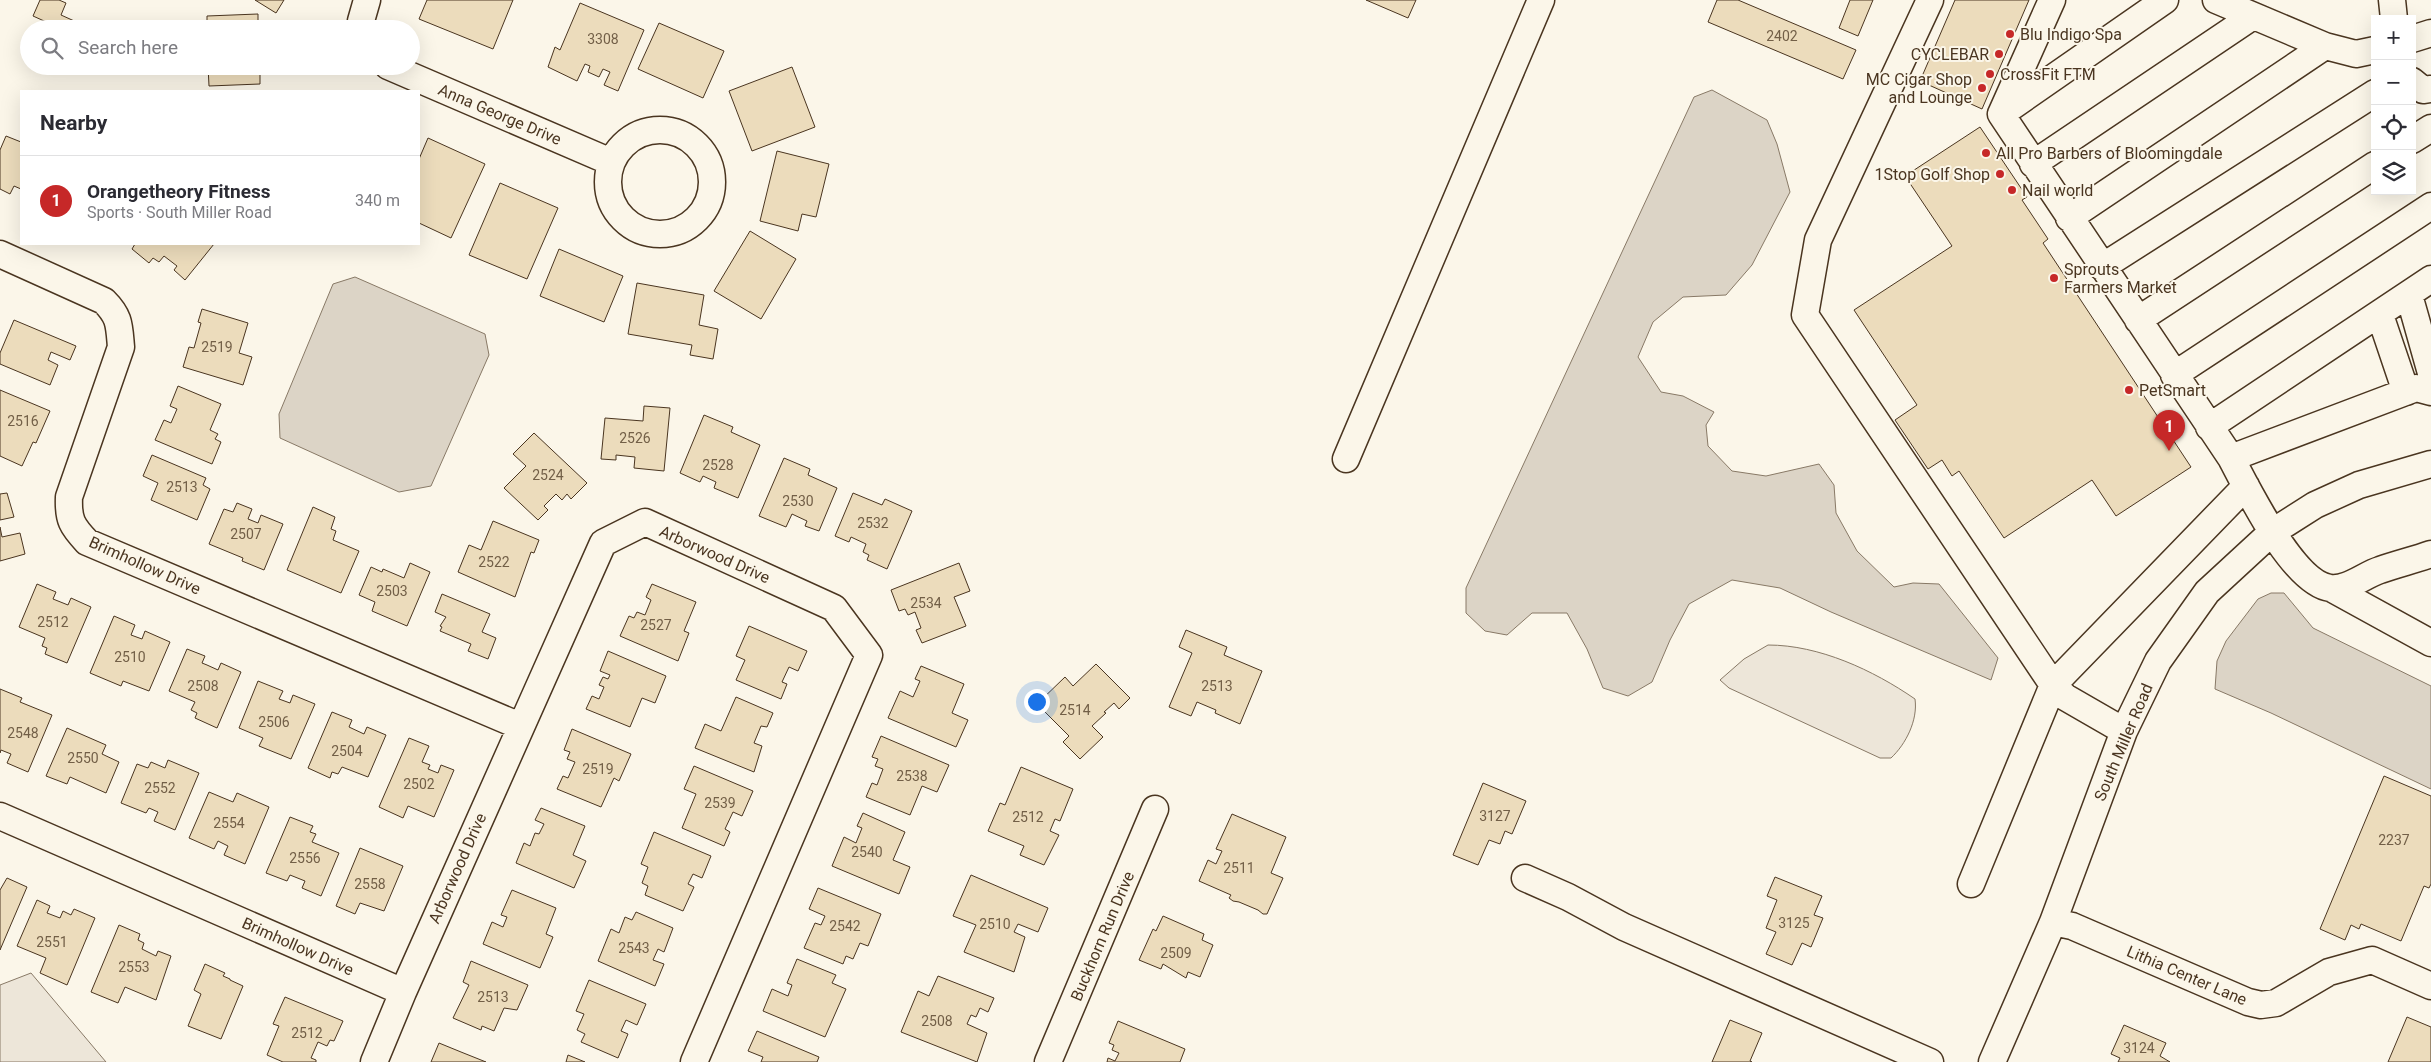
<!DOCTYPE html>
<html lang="en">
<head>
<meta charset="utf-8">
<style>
	body { margin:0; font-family:Roboto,sans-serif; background:#f2f2f3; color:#2b2b33 }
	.controls { position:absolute; right:15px; top:15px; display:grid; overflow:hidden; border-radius:0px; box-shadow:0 5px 20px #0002 }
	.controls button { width:45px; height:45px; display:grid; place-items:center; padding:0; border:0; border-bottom:1px solid #e1e1e2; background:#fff; color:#2b2b33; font:25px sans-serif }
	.you { position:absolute; left:1036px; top:701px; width:18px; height:18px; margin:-12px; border:4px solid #fff; border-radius:50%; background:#1a73e8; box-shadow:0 0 0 8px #1a73e833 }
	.badge { display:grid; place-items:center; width:32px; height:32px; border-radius:50%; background:#c62828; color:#fff; font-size:16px; font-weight:700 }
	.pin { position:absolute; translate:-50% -41px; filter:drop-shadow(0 1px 2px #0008) }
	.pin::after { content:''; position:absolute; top:26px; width:18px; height:15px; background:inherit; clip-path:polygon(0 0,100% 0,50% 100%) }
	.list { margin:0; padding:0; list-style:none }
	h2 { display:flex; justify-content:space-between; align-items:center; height:65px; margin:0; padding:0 20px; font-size:21px }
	h2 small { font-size:16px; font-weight:400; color:#7c7c81 }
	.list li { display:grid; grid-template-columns:32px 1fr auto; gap:15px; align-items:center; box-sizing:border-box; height:90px; padding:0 20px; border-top:1px solid #e1e1e2 }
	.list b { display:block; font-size:19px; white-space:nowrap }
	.list p { margin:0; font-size:16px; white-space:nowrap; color:#7c7c81 }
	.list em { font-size:16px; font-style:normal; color:#7c7c81 }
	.icon { flex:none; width:28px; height:28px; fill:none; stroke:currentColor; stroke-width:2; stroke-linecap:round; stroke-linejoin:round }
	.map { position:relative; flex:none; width:2431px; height:1062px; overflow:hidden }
	.search { position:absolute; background:#fff; box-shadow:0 5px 20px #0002; left:20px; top:20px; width:400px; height:55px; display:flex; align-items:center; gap:12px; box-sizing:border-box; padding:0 18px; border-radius:28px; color:#7c7c81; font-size:19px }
	.panel { position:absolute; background:#fff; box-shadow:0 5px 20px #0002; left:20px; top:90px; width:400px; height:155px; border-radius:0px }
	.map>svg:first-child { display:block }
</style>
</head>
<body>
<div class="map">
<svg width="2431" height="1062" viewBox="0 0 2431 1062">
	<rect width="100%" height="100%" fill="#fbf6e9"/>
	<!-- green -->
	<path fill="#ede6d9" stroke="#887966" d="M 1768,645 C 1819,645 1873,670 1915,699 C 1918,720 1906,744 1891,758 L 1880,758 L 1729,688 L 1720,680 L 1744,659 Z
		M 31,973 L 106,1062 L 0,1062 L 0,985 Z"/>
	<!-- water -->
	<path fill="#dcd4c6" stroke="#887966" d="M 1712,90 L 1767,120 L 1777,144 L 1790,192 L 1752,265 L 1726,295 L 1683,297 L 1653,322 L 1638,357 L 1661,392 L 1683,396 L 1714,412 L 1706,425 L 1708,446 L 1732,471 L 1766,476 L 1819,464 L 1834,485 L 1836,513 L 1857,551 L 1894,587 L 1913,583 L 1939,584 L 1998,658 L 1991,680 L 1831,612 L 1780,588 L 1732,580 L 1689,604 L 1670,640 L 1652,682 L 1628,696 L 1603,688 L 1587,649 L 1567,613 L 1532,613 L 1507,635 L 1485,631 L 1466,613 L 1466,588 L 1694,97 Z
		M 355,277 L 485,334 L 489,355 L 431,486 L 399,492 L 280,438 L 279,414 L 333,284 Z
		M 2271,593 L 2284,593 L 2313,628 L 2431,686 L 2431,789 L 2271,713 L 2215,689 L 2217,661 L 2226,641 L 2258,599 Z"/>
	<!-- building -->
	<path fill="#ecdcbc" stroke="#4a3520" d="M 40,0 L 59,0 L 66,3 L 61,15 L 92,29 L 62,29 L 33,16 Z
		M 255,0 L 284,0 L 276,13 Z
		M 427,0 L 513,0 L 493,49 L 419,19 Z
		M 1366,0 L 1416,0 L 1408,18 Z
		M 1717,0 L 1738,0 L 1856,50 L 1843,79 L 1708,22 Z
		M 1850,0 L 1873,0 L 1858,36 L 1839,28 Z
		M 1955,0 L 2029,0 L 1982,109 L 1920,81 Z
		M 580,3 L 644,30 L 618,91 L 604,85 L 610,72 L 603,69 L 599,77 L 588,72 L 590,66 L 585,64 L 577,81 L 548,67 L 555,47 L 560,50 Z
		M 258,14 L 258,29 L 207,29 L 207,16 Z
		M 659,23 L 724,51 L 703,98 L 638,69 Z
		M 208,66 L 260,66 L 260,84 L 209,86 Z
		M 792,67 L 815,127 L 752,151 L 729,91 Z
		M 1980,127 L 2027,197 L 2022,200 L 2048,239 L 2043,243 L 2191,467 L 2116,516 L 2092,480 L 2004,538 L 1959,471 L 1952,476 L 1942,460 L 1928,469 L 1895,420 L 1917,405 L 1854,310 L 1952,246 L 1905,176 Z
		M 6,136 L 21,142 L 21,189 L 14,186 L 10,194 L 0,189 L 0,150 Z
		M 428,138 L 485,164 L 451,238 L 419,223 L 419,159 Z
		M 777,151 L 829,164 L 816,217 L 802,214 L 798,231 L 760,221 Z
		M 500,183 L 558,208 L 527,279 L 469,255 Z
		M 750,231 L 796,259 L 761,319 L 714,291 Z
		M 135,244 L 214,244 L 185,280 L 174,270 L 177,266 L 164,256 L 159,262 L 153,258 L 149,263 L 132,249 Z
		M 559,249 L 623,276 L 604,322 L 540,296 Z
		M 637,283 L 704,295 L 699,325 L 718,329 L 713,359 L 690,355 L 692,345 L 628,334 Z
		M 202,309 L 248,323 L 239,353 L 252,357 L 243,385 L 183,367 L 189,347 L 194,348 L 201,323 L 198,322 Z
		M 14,320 L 76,346 L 70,360 L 51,352 L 48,360 L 58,365 L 50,385 L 0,364 L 0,353 Z
		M 178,386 L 221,404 L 210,430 L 218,434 L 215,439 L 221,442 L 212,464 L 155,440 L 164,420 L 171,423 L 177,409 L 170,406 Z
		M 0,390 L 50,411 L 36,443 L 33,442 L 22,466 L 0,456 Z
		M 644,406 L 670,408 L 664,471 L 634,468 L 635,457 L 616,455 L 616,460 L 601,459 L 605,418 L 643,421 Z
		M 704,415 L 733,427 L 731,432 L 760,445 L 738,498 L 714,488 L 716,482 L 703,476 L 700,482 L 680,473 Z
		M 534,433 L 587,483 L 571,499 L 567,494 L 562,500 L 556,494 L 544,506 L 548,510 L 538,520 L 504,488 L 526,466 L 513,454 Z
		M 152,455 L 206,478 L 203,485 L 210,489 L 197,520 L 151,500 L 158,483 L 143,476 Z
		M 784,458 L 810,469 L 808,475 L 837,488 L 819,531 L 805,526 L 807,521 L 792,514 L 786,527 L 759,516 Z
		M 7,493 L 14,517 L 0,520 L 0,494 Z
		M 853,493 L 882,505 L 885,499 L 912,511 L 887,569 L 867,560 L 869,555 L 863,552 L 866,544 L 851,537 L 849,542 L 835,536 Z
		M 237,503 L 252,509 L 248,519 L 258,523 L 261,515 L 283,524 L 264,570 L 242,561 L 243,558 L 209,544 L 224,509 L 233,512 Z
		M 313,507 L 335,517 L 331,529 L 336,531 L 333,540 L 359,551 L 341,593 L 287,570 Z
		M 493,521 L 539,540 L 534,553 L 531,552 L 515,597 L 458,572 L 469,545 L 481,550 Z
		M 0,527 L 2,537 L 20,533 L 25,554 L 0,561 Z
		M 410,563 L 430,572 L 407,626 L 372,611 L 375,602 L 359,595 L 371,567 L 382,572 L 383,569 L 404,578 Z
		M 959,563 L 970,591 L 954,597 L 966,626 L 922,643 L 916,630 L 921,628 L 915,612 L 908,615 L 905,609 L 899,611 L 891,590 Z
		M 37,584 L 56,592 L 53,599 L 68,605 L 71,598 L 91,607 L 67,663 L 45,654 L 47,648 L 42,646 L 45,638 L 19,627 Z
		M 652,584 L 696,602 L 684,631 L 689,633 L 678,661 L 620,636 L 629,616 L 634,618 L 637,612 L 645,615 L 651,600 L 646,597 Z
		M 442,594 L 490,614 L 482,632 L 496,638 L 488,659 L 468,651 L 471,644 L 440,631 L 442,627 L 440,626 L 446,617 L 435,612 Z
		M 114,616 L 135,625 L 131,635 L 142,639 L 145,631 L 170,642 L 149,691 L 123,681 L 121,686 L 90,673 Z
		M 749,626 L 807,651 L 798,671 L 789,667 L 782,682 L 787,684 L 781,699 L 736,680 L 745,660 L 736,656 Z
		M 1186,630 L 1227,647 L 1224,655 L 1262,671 L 1240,724 L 1215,713 L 1216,710 L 1197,702 L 1191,716 L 1169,707 L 1192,653 L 1179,647 Z
		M 187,649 L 205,656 L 202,663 L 207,665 L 218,670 L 221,663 L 241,672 L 217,728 L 195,718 L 197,713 L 191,710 L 195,702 L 169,691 Z
		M 608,651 L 666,676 L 655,703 L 642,698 L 630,727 L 586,709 L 592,696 L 599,699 L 604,687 L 599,685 L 603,677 L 608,679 L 610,675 L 600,671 Z
		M 1096,664 L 1130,698 L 1119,709 L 1114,703 L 1104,712 L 1106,713 L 1092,726 L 1103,737 L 1080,759 L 1063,742 L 1069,736 L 1037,704 L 1065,677 L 1073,686 Z
		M 921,666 L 964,684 L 952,713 L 968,720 L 956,747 L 888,718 L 900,691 L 913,697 L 920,681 L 915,679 Z
		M 258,681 L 283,691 L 279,699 L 290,703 L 293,695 L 315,704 L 291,759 L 259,746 L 263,738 L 239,728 Z
		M 0,689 L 22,698 L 20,702 L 52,715 L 28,772 L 7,763 L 11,754 L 1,750 L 0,753 Z
		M 736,697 L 773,713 L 767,727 L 761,726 L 754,743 L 762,746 L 754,772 L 695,748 L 705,724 L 721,731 Z
		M 332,712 L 352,720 L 349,727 L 364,734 L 367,727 L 386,735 L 368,777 L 342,767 L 338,774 L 332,772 L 330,778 L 308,768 Z
		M 67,728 L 106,745 L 102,754 L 119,762 L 106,793 L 70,777 L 67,784 L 46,776 Z
		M 572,729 L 631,754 L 619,781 L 614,778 L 601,807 L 557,789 L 563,776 L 568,778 L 575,762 L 567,759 L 570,752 L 564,750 Z
		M 881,736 L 949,765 L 937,792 L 922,786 L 910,815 L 866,797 L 872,783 L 877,785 L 883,769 L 875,766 L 878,759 L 872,757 Z
		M 409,738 L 429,746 L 422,762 L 430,765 L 428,769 L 438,773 L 441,765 L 454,770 L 434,817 L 408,806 L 403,818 L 379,807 Z
		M 168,760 L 199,773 L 175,830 L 154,821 L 158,812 L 149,808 L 146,813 L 121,803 L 137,764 L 148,768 L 151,762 L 165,768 Z
		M 694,766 L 753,791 L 742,816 L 733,812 L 725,829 L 730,832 L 724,846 L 682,828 L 696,794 L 684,789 Z
		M 1021,767 L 1073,789 L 1060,821 L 1055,819 L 1050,831 L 1059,835 L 1044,865 L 1020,855 L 1024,846 L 988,831 L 1000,803 L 1005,805 Z
		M 2384,776 L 2431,796 L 2431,884 L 2429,888 L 2424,886 L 2401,941 L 2361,924 L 2359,929 L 2351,925 L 2345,940 L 2320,929 Z
		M 1483,783 L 1526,801 L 1512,834 L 1505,831 L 1500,844 L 1489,840 L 1478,865 L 1453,855 Z
		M 209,792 L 233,802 L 237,793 L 269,807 L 245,864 L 224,855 L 228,846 L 218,841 L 214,849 L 189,838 Z
		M 541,808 L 585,826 L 573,855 L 586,861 L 574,888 L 516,863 L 524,843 L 530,846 L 535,833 L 539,834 L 544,824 L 535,820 Z
		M 863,813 L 905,832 L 893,860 L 910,867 L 899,894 L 832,866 L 844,837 L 856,843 L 862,828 L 857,826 Z
		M 1232,814 L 1286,837 L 1271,873 L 1283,878 L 1267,914 L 1263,914 L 1258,910 L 1239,902 L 1233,901 L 1229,898 L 1231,895 L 1199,881 L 1208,860 L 1216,864 L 1222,851 L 1216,849 Z
		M 290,817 L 313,826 L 310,832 L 316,834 L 312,842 L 339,853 L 321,896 L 302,888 L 305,881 L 290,875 L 287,881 L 266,873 Z
		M 654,832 L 711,856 L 702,878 L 693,874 L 688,884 L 694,887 L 683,911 L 645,895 L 648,886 L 642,883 L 648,867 L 641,864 Z
		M 360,848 L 403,866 L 384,911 L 360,903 L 355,914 L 336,906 Z
		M 971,875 L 1048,908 L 1038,932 L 1018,924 L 1014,932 L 1025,937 L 1014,972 L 964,952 L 976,925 L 953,916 Z
		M 1775,877 L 1822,896 L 1814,915 L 1823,918 L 1811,947 L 1802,943 L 1792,965 L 1766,954 L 1776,932 L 1766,928 L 1777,900 L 1767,896 Z
		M 7,878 L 27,887 L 0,950 L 0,890 Z
		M 818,888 L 881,914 L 868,946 L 860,943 L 853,959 L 846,956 L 843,964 L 804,948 L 815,923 L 821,925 L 825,916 L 809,909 Z
		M 512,890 L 556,908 L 546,934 L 553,937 L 540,968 L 483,944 L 492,922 L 503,927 L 507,917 L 501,915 Z
		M 37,900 L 50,906 L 47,913 L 60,918 L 63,911 L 71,915 L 74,909 L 95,918 L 67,985 L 40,973 L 46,958 L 17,946 Z
		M 636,912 L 673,928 L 664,952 L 658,949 L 653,960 L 664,964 L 655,986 L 598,961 L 611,929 L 619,933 L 625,917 L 632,920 Z
		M 1163,916 L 1204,934 L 1202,940 L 1213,945 L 1200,977 L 1188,972 L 1186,978 L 1163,964 L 1161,969 L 1139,960 L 1153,929 L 1156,931 Z
		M 119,925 L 140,934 L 138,940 L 144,943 L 142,949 L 156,956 L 158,951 L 171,956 L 156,1000 L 125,987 L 118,1003 L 91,992 Z
		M 797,959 L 836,975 L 832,983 L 846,989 L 825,1037 L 763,1011 L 772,989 L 788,996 L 792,985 L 787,983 Z
		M 471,961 L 528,985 L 517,1010 L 504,1008 L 494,1031 L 482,1026 L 481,1030 L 453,1018 L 469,985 L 463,982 Z
		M 205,964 L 225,973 L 223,976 L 230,979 L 230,980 L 243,986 L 221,1039 L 188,1026 L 201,994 L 194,990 Z
		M 938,976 L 994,998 L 988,1012 L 980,1008 L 976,1017 L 971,1015 L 967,1024 L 987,1033 L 977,1062 L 901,1032 L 918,991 L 929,996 Z
		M 589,980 L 646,1004 L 637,1025 L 626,1020 L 621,1031 L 628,1034 L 618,1058 L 581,1042 L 585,1034 L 577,1030 L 584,1014 L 576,1011 Z
		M 285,997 L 343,1021 L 334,1041 L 330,1040 L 327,1046 L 318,1042 L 311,1058 L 316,1060 L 316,1062 L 283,1062 L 267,1055 L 279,1026 L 273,1024 Z
		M 2407,1017 L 2431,1027 L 2431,1062 L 2388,1062 Z
		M 1730,1020 L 1762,1033 L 1750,1061 L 1752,1062 L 1712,1062 Z
		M 1118,1021 L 1185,1049 L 1180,1062 L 1107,1062 L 1108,1058 L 1115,1061 L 1119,1053 L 1112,1050 L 1114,1045 L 1109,1043 Z
		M 2124,1025 L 2166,1043 L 2160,1056 L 2170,1062 L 2118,1062 L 2120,1058 L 2111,1054 Z
		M 757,1031 L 819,1057 L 817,1062 L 761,1062 L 763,1057 L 748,1051 Z
		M 439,1043 L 461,1052 L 486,1062 L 431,1062 Z
		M 568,1055 L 585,1062 L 566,1062 Z"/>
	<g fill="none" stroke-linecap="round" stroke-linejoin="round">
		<defs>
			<path id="minor" d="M 1930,0 L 1818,240 L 1805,315 L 2053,685 L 1971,884
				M 2052,0 L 2001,114 L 2231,458
				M 2216,0 L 2325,46 L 2356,54 L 2375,50
				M 2392,0 L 2394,19
				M 362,29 L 361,21 L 367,0
				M 2412,39 L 2431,33
				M 388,66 L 611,162
				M 2412,81 L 2423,90 L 2431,89
				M 2001,114 L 2165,0
				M608 182a52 52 0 1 1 104 0a52 52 0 1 1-104 0Z
				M 2412,140 L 2431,128
				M 2033,164 L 2253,16
				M 2069,218 L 2325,46
				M 0,254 L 104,301 C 120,317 119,325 121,347 L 69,497 C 68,520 72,526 87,542 L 520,726
				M 2102,267 L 2375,93
				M 2409,295 L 2431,373
				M 2380,315 L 2406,392
				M 2138,320 L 2375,165
				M 2174,375 L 2431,206
				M 2431,392 L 2416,388 L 2231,458 C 2248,490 2293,583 2330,588 C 2348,590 2364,575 2380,570 C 2397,564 2414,560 2431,554
				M 2209,427 L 2431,279
				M 1346,459 L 1541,0
				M 2331,588 L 2431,643
				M 2124,731 L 2065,697 L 2053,685 L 2246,486
				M 0,816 L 403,992
				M 1525,878 L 1568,897 L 1624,927 L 1930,1062
				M 2053,922 L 2072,926 L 2248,1002 L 2261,1005 L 2276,1003 L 2329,972 L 2372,960 L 2431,986
				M 374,1062 L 403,992 L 603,543 L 645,522 L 834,608 L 869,655 L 694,1062
				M 1048,1062 L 1155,809
				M 1992,1062 L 2053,922 L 2124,731 L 2158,661 L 2207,592 L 2271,533 L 2315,505 L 2359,485 L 2431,464"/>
		</defs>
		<!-- minor casing -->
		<use href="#minor" stroke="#4a3520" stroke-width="29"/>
		<!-- minor -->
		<use href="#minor" stroke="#fbf6e9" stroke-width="26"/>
	</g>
	<!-- markers -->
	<g fill="#c62828" stroke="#fbf6e9" stroke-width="2">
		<circle cx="2010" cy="34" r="5"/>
		<circle cx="1999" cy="54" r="5"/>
		<circle cx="1990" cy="74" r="5"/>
		<circle cx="1982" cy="88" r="5"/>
		<circle cx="1986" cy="153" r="5"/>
		<circle cx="2000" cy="174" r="5"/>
		<circle cx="2012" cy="190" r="5"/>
		<circle cx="2054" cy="278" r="5"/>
		<circle cx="2129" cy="390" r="5"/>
	</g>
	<g text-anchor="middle" stroke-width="4" stroke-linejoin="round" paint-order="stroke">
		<!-- number labels -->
		<g font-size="14" fill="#725f47">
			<text x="1782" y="41">2402</text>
			<text x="603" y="44">3308</text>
			<text x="217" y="352">2519</text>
			<text x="23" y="426">2516</text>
			<text x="635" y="443">2526</text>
			<text x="718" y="470">2528</text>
			<text x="548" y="480">2524</text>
			<text x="182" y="492">2513</text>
			<text x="798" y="506">2530</text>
			<text x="873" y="528">2532</text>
			<text x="246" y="539">2507</text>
			<text x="494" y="567">2522</text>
			<text x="392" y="596">2503</text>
			<text x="926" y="608">2534</text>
			<text x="53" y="627">2512</text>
			<text x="656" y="630">2527</text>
			<text x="130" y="662">2510</text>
			<text x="203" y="691">2508</text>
			<text x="1217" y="691">2513</text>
			<text x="1075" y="715">2514</text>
			<text x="274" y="727">2506</text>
			<text x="23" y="738">2548</text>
			<text x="347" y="756">2504</text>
			<text x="83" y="763">2550</text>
			<text x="598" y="774">2519</text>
			<text x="912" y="781">2538</text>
			<text x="419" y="789">2502</text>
			<text x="160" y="793">2552</text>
			<text x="720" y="808">2539</text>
			<text x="1495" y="821">3127</text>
			<text x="1028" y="822">2512</text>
			<text x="229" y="828">2554</text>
			<text x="2394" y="845">2237</text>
			<text x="867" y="857">2540</text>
			<text x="305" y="863">2556</text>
			<text x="1239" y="873">2511</text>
			<text x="370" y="889">2558</text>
			<text x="1794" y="928">3125</text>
			<text x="995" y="929">2510</text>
			<text x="845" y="931">2542</text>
			<text x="52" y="947">2551</text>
			<text x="634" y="953">2543</text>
			<text x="1176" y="958">2509</text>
			<text x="134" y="972">2553</text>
			<text x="493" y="1002">2513</text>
			<text x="937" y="1026">2508</text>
			<text x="307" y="1038">2512</text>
			<text x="2139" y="1053">3124</text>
		</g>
		<!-- poi labels -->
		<g font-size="16" fill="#4a3520" stroke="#fbf6e9" text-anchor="start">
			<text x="2020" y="40">Blu Indigo Spa</text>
			<text x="1989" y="60" text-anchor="end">CYCLEBAR</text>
			<text x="2000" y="80">CrossFit FTM</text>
			<text x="1972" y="85" text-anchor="end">MC Cigar Shop<tspan x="1972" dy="18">and Lounge</tspan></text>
			<text x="1996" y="159">All Pro Barbers of Bloomingdale</text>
			<text x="1990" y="180" text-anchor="end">1Stop Golf Shop</text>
			<text x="2022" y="196">Nail world</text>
			<text x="2064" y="275">Sprouts<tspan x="2064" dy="18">Farmers Market</tspan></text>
			<text x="2139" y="396">PetSmart</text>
		</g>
		<!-- street labels -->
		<g font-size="16" fill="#4a3520" stroke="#fbf6e9">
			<text transform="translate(500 114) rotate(23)" y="6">Anna George Drive</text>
			<text transform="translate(715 554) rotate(24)" y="6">Arborwood Drive</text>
			<text transform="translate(145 565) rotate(24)" y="6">Brimhollow Drive</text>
			<text transform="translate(2123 742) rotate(-67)" y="6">South Miller Road</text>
			<text transform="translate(457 868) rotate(-66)" y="6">Arborwood Drive</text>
			<text transform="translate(1102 936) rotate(-67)" y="6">Buckhorn Run Drive</text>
			<text transform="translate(298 946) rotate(24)" y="6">Brimhollow Drive</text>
			<text transform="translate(2187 975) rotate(23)" y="6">Lithia Center Lane</text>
		</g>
	</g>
</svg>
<div class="controls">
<button>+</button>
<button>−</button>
<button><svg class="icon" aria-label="locate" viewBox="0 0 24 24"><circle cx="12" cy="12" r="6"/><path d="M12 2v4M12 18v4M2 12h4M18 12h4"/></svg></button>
<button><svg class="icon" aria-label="layers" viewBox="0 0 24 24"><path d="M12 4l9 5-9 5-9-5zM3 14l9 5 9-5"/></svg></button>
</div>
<div class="you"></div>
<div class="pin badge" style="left:2169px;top:451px">1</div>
<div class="search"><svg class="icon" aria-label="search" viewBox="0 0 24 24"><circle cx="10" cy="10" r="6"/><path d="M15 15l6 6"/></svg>Search here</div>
<section class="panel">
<h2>Nearby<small></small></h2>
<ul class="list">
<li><span class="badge">1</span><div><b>Orangetheory Fitness</b><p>Sports · South Miller Road</p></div><em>340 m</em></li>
</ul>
</section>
</div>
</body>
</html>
